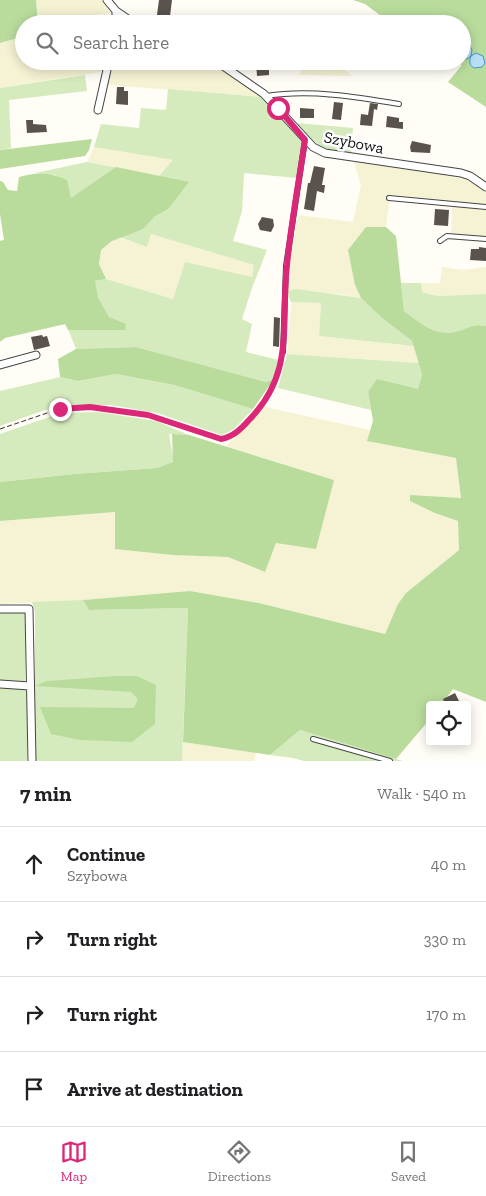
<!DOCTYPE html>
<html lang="en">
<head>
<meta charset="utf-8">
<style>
	body { margin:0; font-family:"Zilla Slab",serif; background:#f6f6f6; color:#202124 }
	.controls { position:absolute; right:15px; bottom:15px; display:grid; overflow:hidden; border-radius:5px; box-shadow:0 2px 12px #0003 }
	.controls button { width:45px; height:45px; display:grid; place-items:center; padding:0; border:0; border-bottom:1px solid #e0e0e0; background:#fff; color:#202124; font:25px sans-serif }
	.stop { position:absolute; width:15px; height:15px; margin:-11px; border:4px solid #db2777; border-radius:50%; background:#fff }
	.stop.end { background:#db2777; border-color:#fff; box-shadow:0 1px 5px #0008 }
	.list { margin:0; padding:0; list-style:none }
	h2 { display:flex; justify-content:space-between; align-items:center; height:65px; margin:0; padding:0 20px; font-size:21px }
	h2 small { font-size:16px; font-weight:400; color:#757577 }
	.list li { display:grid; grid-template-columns:32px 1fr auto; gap:15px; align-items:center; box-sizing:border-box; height:75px; padding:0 20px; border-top:1px solid #e0e0e0 }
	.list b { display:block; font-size:19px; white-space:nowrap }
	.list p { margin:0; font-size:16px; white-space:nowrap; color:#757577 }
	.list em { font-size:16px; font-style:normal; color:#757577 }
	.icon { flex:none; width:28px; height:28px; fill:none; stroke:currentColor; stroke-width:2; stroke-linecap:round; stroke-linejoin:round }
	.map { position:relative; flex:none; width:486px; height:761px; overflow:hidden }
	.search { position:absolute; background:#fff; box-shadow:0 2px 12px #0003; left:15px; right:15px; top:15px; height:55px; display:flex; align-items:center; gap:12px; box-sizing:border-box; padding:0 18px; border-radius:28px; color:#757577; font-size:19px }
	.sheet { height:365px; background:#fff }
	nav { display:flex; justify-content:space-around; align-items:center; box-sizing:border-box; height:70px; border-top:1px solid #e0e0e0; background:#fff; font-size:14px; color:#757577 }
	nav a { display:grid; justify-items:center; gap:2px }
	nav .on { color:#db2777 }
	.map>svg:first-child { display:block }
</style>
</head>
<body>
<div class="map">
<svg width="486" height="761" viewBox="0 0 486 761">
	<rect width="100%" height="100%" fill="#fffdf5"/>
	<!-- farmland -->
	<path fill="#f6f3d4" d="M 36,0 L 103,0 L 110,13 L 74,19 L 74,24 L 37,24 L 38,22 Z
		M 24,34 L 24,61 L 105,61 L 101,72 L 0,88 L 0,43 L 18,38 Z
		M 114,61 L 207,61 L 224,70 L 261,97 L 108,85 Z
		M 303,61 L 327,61 L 337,63 L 352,76 L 300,75 Z
		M 94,147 L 174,160 L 159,176 L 87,162 Z
		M 354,162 L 432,173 L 464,179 L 484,189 L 486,193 L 486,204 L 390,195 L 386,227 L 365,227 L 355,285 L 361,298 L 338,294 L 286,292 L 298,215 L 353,222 L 361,185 Z
		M 452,206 L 486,210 L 486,236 L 451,235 Z
		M 151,234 L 254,265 L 252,278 L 185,263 L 173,299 L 106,279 L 99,264 L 101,250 L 112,241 L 120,238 L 147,247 Z
		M 442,267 L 463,270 L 486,267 L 486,294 L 437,296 L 421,292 L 421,283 L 440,283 Z
		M 291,302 L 321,303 L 319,336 L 414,346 L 419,363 L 287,354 Z
		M 265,407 L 370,430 L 368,441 L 456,458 L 461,498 L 450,518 L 458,521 L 459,550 L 406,593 L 385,634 L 259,603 L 190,591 L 73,601 L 0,604 L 0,521 L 115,512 L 116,549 L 172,555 L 228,557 L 265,572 L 276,543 L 334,480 L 226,446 Z
		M 183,742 L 256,753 L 254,761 L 182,761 Z"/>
	<!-- green -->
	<path fill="#d5ebbd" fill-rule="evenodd" d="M 85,75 L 87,91 L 9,100 L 11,148 L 0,150 L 0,88 Z
		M 168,89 L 261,97 L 302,141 L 297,178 L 244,173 L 242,211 L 233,241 L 267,250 L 252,288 L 242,319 L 252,324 L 246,352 L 279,360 L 274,379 L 266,382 L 136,347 L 76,349 L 66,324 L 54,326 L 0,241 L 22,236 L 56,175 L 35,173 L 87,162 L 159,176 L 173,160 L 94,147 L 101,124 L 139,128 L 141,108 L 166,110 ZM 108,233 L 147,247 L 151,234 L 254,265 L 252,277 L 185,262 L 173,299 L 106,279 L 95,281 L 85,239 Z
		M 297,123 L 353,128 L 351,154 C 320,149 317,146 297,123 Z
		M 401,283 L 421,283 L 422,292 L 437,296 L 486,294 L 486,326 C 474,324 467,329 455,332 C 434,336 419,322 404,311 Z
		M 296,289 L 361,298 L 382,318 L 412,341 L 414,346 L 319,336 L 321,303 L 291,302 L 286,292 Z
		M 287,354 L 419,363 L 422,374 L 418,389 L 368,392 L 371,410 L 278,388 Z
		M 116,374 L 174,385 L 253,409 L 234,429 L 222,435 L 157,413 L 111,405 L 59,405 L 0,426 L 0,391 L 60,377 L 78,381 Z
		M 98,412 L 156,421 L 189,435 L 169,434 L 174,462 L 157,468 L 74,474 L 0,482 L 0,434 L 61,413 Z
		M 83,600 L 89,610 L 188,608 L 182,761 L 35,761 L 35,612 L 32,602 Z
		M 0,612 L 26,612 L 25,682 L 0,681 Z
		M 0,686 L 25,687 L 27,690 L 27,761 L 0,761 Z
		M 300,730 L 403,761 L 304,761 L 293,758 L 270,755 Z"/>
	<!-- forest -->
	<path fill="#b9dc9c" d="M 0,0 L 36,0 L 38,22 L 24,24 L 24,34 L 18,38 L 0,43 Z
		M 353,0 L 486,0 L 486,107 L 448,82 L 462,65 L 451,61 L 462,61 L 462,24 L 392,24 L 365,4 Z
		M 92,139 L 89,150 L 85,156 L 0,169 L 0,150 Z
		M 116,167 L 189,182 L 168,209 L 155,216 L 143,229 L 112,241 L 101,250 L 99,264 L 106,279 L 95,281 L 98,298 L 109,317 L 126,324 L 125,330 L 68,330 L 65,324 L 5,338 L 0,342 L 0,241 L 4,240 L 0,214 L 0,181 L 3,182 L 8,190 L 17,191 L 19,177 C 37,172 49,172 67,180 L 71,198 Z
		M 366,227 L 386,227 L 396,236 L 404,311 C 419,322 434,336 455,332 C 467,329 474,323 486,326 L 486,702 L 453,689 L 441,705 L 430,705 L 430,719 L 396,759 L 300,730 L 270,755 L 183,742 L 188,608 L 89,610 L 83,600 L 190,591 L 259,603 L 385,634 L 398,604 L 406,593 L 459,550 L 458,521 L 435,513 L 410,501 L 410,495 L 461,498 L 456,458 L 367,441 L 373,421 L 368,392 L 377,379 L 418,389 L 422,374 L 412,341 L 382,318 L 361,298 L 355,285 L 348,250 Z
		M 136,347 L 266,382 L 274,379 L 253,409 L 174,385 L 116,374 L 78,381 L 60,377 L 58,359 L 76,349 Z
		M 172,434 L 189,435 L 334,480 L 316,549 L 276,543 L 265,572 L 228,557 L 172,555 L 115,549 L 115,512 L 0,521 L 0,482 L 74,474 L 157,468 L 173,462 Z
		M 116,676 L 137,676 L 156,685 L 155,724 L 132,742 L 80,740 L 51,734 L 40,707 L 134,708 L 138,699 L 131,692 L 35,686 L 47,681 Z"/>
	<!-- water -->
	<path fill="#b9e0f7" stroke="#3f96cf" d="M 462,44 L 470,46 L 472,50 L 471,56 L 476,53 L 483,56 L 485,63 L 482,67 L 474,68 C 469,65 469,61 471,56 L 467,59 L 462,59 Z"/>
	<!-- building -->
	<path fill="#5a524d" d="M 159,0 L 172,0 L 169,24 L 156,22 Z
		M 266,62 L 271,63 L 272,69 L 269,69 L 269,75 L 257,76 L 256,63 Z
		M 117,87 L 124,87 L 124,91 L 128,91 L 128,105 L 116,104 Z
		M 334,102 L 343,103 L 341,120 L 332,119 Z
		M 370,103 L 378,104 L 377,110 L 374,109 L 372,126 L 360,125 L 361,114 L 368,115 Z
		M 300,108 L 314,109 L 314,118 L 300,118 Z
		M 387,116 L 399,118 L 399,122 L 403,122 L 403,129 L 386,127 Z
		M 26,120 L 33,120 L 33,124 L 46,125 L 47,132 L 27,133 Z
		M 412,141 L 431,145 L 430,153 L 411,152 L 410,147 Z
		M 314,166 L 325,168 L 322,185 L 325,185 L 324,193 L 317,191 L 314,211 L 304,209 L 308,183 L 310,183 Z
		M 435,209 L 449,210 L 448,226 L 434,225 Z
		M 262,217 L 273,219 L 274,226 L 271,232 L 260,230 L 258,224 Z
		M 479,247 L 486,248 L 486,261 L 470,260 L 471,249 L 479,249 Z
		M 274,317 L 280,318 L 279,347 L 273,346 Z
		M 42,335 L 43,337 L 47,336 L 50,346 L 34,350 L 31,337 Z
		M 455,693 L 461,705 L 445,705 L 443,699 Z"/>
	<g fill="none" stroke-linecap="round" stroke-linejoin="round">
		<defs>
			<path id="service" d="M 267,96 C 309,89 357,97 399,104
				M 389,198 L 486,207
				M 440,241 L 447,236 L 486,239
				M 283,352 L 286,266 L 305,140
				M 313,739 L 390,761"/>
			<path id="minor" d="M 107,0 L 116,11 L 135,24
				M 116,24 L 116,11
				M 216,61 L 264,94 L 313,147 L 325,153 L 461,173 L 470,176 L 486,187
				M 98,110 L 109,61
				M 0,365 L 36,355
				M 0,609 L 29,609 L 32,761
				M 0,684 L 30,686"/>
		</defs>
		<!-- service casing -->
		<use href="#service" stroke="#444" stroke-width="6"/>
		<!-- minor casing -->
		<use href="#minor" stroke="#444" stroke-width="9"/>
		<!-- path -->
		<path stroke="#333" stroke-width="1" stroke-dasharray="5 2.5" stroke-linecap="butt" d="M 0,429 L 59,409 L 91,407 L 148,415 L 221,439 C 241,435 268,403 276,384 C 279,375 280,365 282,356"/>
		<!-- service -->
		<use href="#service" stroke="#fff" stroke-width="4"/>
		<!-- minor -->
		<use href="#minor" stroke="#fff" stroke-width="7"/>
	</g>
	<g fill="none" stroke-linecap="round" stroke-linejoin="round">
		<!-- route -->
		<path stroke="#db2777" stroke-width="6" d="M 60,409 L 90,407 L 148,415 L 221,439 C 233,437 241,429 249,420 C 296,372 280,324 287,265 C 291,223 299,181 305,140 L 278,108"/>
	</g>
	<g text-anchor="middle" stroke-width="5" stroke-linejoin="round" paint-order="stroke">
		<!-- street labels -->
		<g font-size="16" fill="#111" stroke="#fff">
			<text transform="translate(354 142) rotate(11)" y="6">Szybowa</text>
		</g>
	</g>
</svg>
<div class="controls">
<button><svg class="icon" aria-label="locate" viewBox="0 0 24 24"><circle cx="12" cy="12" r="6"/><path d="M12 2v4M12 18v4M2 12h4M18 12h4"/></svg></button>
</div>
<div class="stop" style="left:278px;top:108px"></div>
<div class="stop end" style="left:60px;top:409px"></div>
<div class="search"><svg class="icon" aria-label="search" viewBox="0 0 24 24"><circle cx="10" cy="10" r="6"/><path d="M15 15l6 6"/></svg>Search here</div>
</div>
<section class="sheet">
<h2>7 min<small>Walk · 540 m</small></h2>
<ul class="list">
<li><svg class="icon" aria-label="ahead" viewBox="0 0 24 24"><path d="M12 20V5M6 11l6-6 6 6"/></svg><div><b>Continue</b><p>Szybowa</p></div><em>40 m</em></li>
<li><svg class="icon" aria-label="right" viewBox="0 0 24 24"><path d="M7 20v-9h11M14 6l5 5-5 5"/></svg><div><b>Turn right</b></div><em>330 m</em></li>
<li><svg class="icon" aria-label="right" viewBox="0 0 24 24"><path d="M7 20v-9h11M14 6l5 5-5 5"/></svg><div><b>Turn right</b></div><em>170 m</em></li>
<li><svg class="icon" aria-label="arrive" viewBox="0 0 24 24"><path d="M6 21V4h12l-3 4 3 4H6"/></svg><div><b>Arrive at destination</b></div></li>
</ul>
</section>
<nav>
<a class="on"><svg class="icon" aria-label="map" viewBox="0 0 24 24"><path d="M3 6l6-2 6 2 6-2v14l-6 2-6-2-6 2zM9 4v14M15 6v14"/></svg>Map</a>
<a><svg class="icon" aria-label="directions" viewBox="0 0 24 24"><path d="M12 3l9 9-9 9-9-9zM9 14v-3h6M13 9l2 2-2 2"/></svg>Directions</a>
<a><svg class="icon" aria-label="saved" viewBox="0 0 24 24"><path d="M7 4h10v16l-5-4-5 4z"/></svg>Saved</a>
</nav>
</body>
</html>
